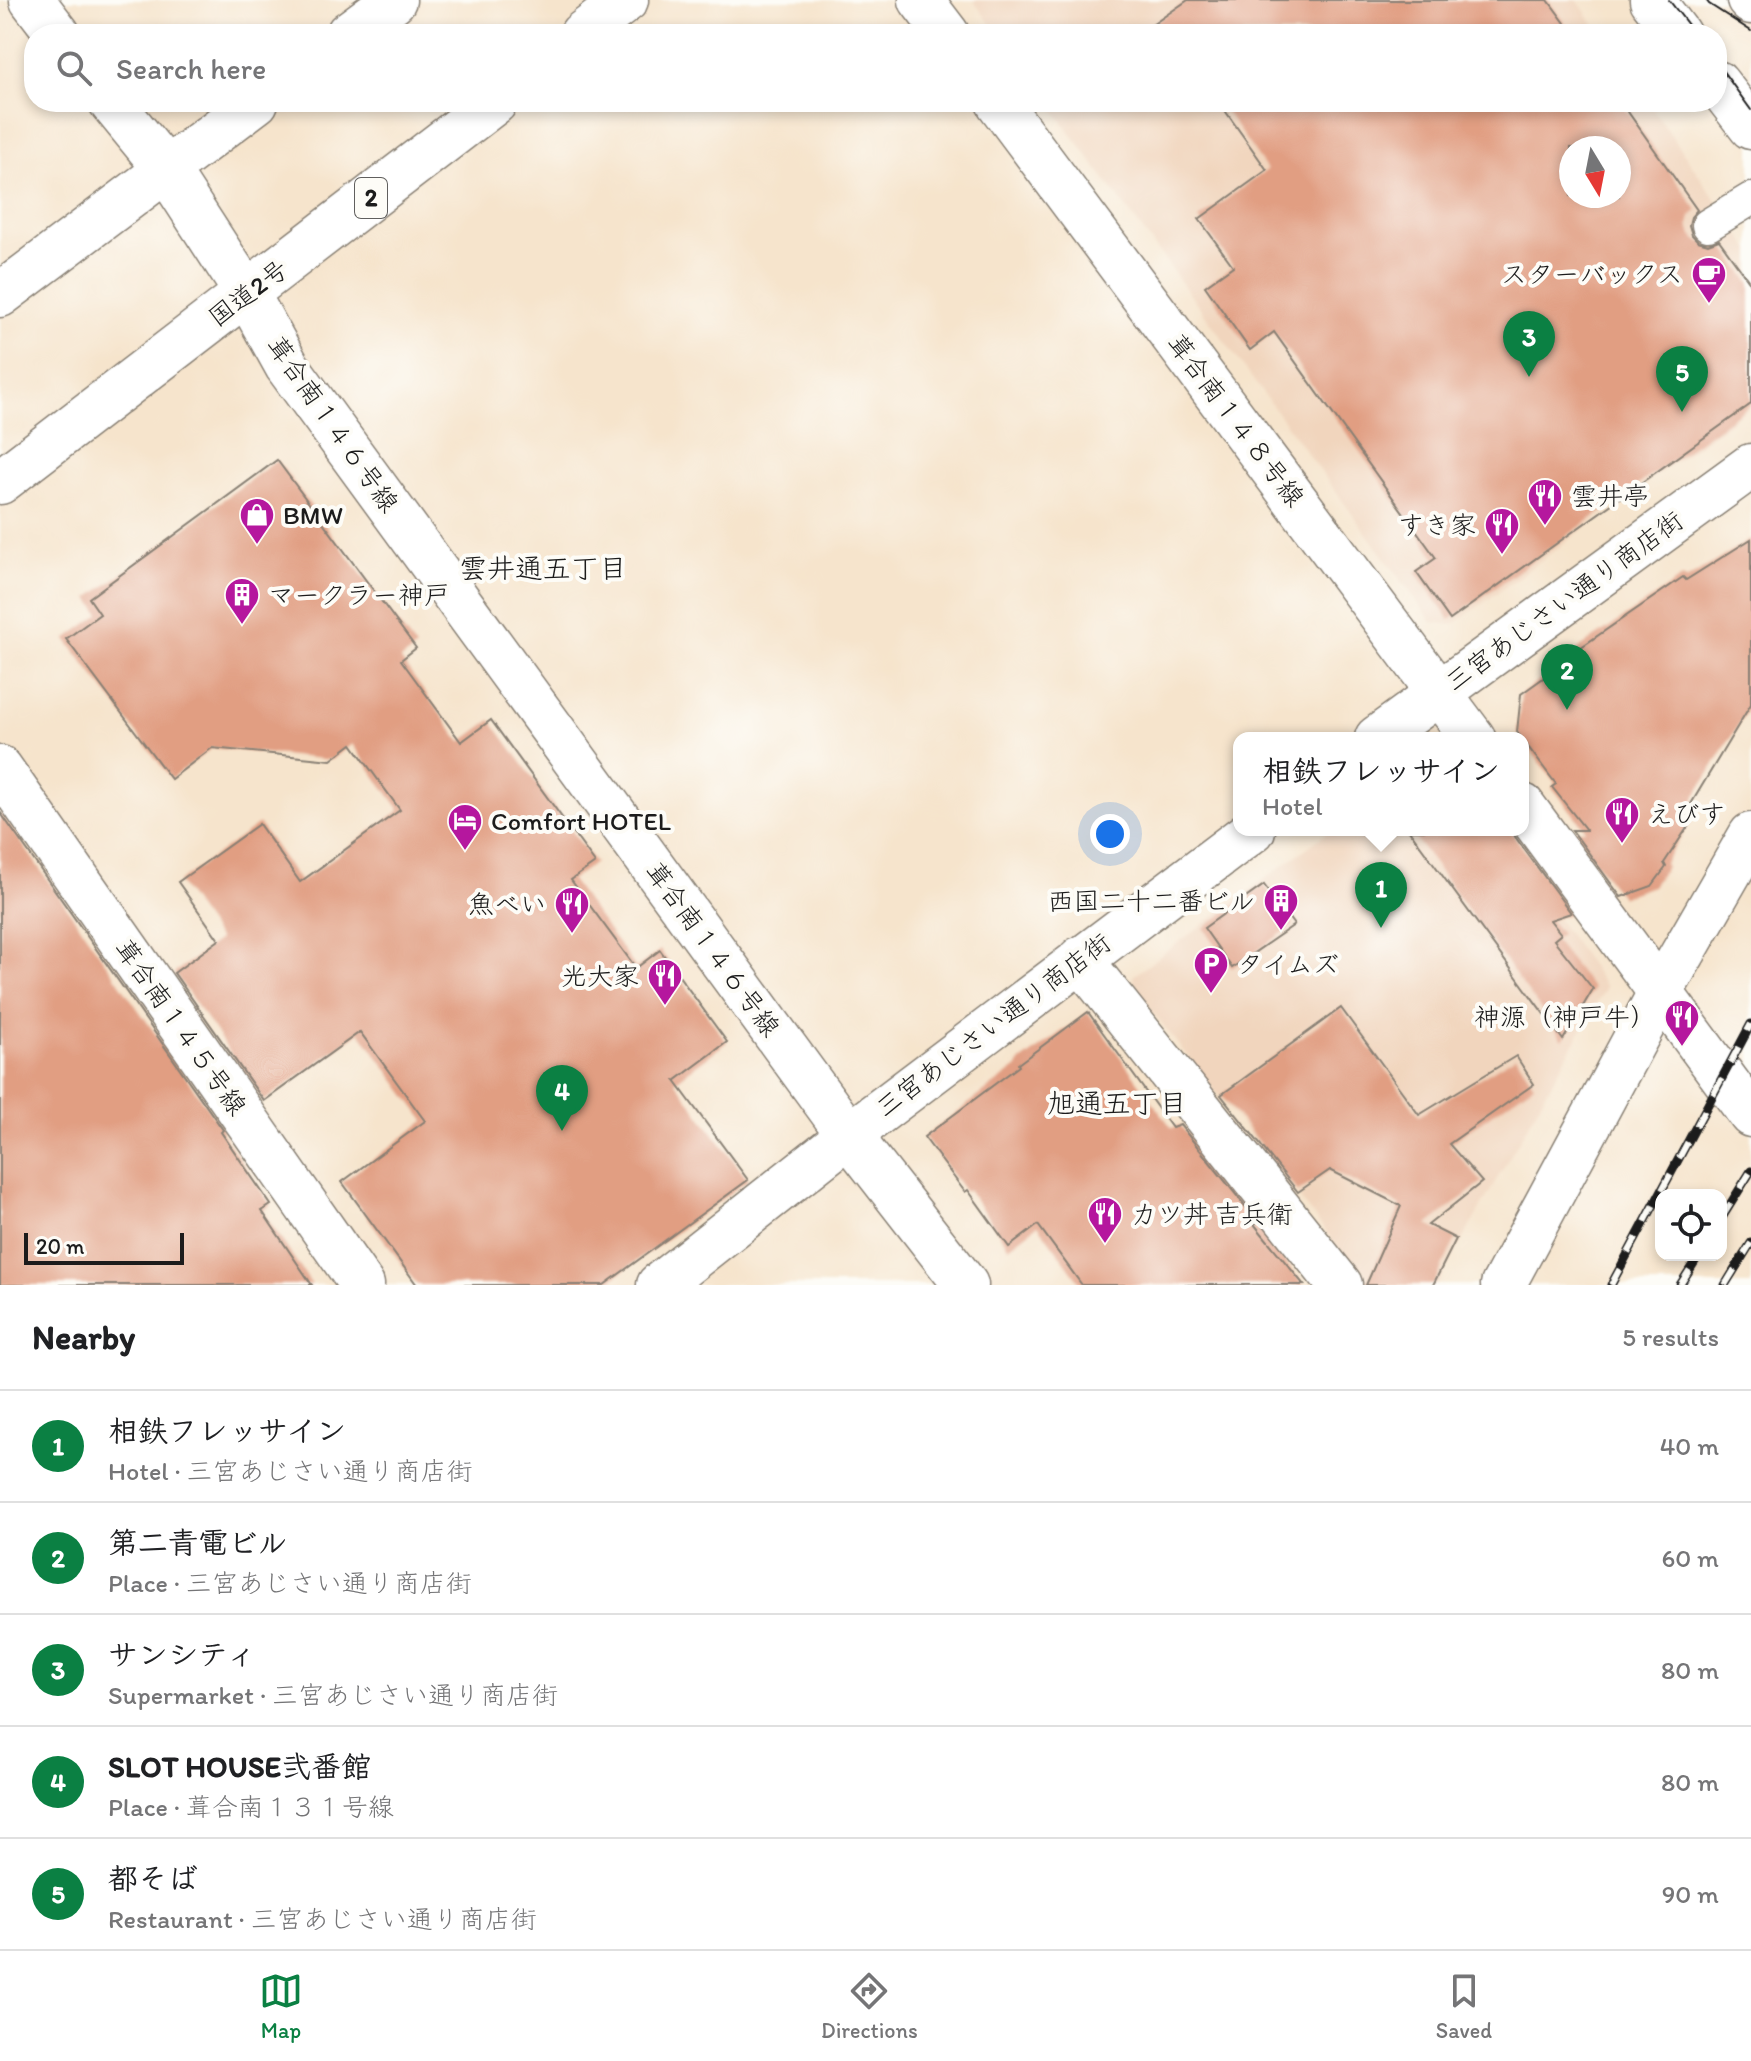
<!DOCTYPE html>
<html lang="en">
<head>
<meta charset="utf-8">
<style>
	body { margin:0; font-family:Itim,"Klee One",sans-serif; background:#f6f6f6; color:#202124 }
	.controls { position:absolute; right:24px; bottom:24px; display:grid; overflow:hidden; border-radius:16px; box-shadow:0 4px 12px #0003 }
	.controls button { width:72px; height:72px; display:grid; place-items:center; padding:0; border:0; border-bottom:2px solid #e0e0e0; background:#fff; color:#202124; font:40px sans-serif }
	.compass { position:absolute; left:1559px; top:136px; width:72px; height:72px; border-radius:50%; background:#fff; box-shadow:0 4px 12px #0003; rotate:170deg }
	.scale { position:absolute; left:24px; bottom:20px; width:160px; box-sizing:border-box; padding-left:8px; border:4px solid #1c1c1c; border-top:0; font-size:22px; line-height:28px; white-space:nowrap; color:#1c1c1c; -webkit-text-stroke:6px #fdfcf7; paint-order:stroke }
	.you { position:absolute; left:1110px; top:834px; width:28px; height:28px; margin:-20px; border:6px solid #fff; border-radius:50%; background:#1a73e8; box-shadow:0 0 0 12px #1a73e833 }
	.badge { display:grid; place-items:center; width:52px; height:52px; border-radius:50%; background:#0b8043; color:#fff; font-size:26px; font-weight:700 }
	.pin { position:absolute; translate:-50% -66px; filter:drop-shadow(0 2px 4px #0008) }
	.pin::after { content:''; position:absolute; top:42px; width:28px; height:24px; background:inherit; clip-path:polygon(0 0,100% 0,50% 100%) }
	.popup { position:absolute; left:1233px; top:732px; width:296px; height:104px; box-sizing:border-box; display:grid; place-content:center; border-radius:16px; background:#fff; filter:drop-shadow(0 2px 6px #0005); font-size:26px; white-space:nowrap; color:#757577 }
	.popup b { font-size:30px; color:#202124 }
	.popup::after { content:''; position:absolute; left:50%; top:100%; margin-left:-16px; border:16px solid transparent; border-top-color:#fff }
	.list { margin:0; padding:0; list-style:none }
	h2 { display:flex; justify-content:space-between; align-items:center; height:104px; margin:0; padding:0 32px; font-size:34px }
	h2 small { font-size:26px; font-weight:400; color:#757577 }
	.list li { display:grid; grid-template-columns:52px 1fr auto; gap:24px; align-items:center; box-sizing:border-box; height:112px; padding:0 32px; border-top:2px solid #e0e0e0 }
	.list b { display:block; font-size:30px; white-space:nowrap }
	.list p { margin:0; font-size:26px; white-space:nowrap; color:#757577 }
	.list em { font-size:26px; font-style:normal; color:#757577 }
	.icon { flex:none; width:44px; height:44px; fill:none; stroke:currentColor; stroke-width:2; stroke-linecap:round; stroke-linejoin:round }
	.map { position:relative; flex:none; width:1751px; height:1285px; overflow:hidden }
	.search { position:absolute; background:#fff; box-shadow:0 4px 12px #0003; left:24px; right:24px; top:24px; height:88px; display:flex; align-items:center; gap:20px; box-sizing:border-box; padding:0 28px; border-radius:32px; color:#757577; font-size:30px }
	.sheet { height:664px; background:#fff }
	nav { display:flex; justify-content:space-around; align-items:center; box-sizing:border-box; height:112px; border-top:2px solid #e0e0e0; background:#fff; font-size:22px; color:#757577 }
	nav a { display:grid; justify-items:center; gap:4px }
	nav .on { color:#0b8043 }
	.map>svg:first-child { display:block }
</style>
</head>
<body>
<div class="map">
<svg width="1751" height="1285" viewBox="0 0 1751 1285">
	<rect width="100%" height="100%" fill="#fdfcf7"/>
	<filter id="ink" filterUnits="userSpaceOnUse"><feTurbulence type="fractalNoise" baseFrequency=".0125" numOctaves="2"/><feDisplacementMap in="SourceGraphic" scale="16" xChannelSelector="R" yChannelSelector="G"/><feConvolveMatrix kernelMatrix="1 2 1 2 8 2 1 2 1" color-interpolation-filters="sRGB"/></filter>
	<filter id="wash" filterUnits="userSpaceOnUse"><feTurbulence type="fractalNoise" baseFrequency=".006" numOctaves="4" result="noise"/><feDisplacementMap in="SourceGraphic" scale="32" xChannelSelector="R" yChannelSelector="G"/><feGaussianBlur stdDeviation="1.8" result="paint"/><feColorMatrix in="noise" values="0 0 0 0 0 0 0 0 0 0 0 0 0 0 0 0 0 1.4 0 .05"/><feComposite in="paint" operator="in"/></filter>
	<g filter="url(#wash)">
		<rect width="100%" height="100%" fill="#f6e4cc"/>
		<!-- built -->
		<path fill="#f1d5bd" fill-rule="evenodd" d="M 973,0 L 1577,0 L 1601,34 L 998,34 Z
			M 1048,102 L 1648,102 L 1751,250 L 1751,406 L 1453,625 L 1432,622 ZM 1571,148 L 1619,148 L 1619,196 L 1571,196 Z
			M 1331,830 L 1493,830 L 1606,987 L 1437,1285 L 1368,1285 L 1136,991 L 1133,976 Z"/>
		<g id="blocks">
			<!-- building -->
			<path fill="#e19e82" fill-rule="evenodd" d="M 1188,0 L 1548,0 L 1573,34 L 1139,34 Z
				M 1219,102 L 1621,102 L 1697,210 L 1691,217 L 1689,225 L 1692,235 L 1698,241 L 1708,244 L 1719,240 L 1751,284 L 1751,404 L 1450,620 L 1416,572 L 1436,558 L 1274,332 L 1250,350 L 1205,286 L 1233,266 L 1199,219 L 1267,170 ZM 1571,148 L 1619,148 L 1619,196 L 1571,196 Z
				M 277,460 L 416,648 L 401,660 L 461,742 L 491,720 L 595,863 L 571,880 L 636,968 L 660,950 L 727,1042 L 675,1081 L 748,1180 L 604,1285 L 417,1285 L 342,1182 L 425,1121 L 360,1032 L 264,1101 L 174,973 L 219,940 L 178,882 L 259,824 L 300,882 L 400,810 L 352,744 L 331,760 L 212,748 L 171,779 L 66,639 L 100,614 L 89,598 Z
				M 1751,539 L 1751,704 L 1685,814 L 1691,822 L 1664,863 L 1666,867 L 1652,886 L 1621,897 L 1572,830 L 1586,830 L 1552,787 L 1556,784 L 1517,732 L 1521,694 L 1578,653 L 1577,650 L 1683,577 L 1686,580 Z
				M 0,812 L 223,1130 L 221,1132 L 271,1205 L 262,1211 L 312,1285 L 0,1285 Z
				M 1409,830 L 1510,830 L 1571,913 L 1550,920 L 1561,934 L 1554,940 L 1593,989 L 1563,1040 Z
				M 1264,885 L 1294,925 L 1232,968 L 1204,928 Z
				M 1341,1008 L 1419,1115 L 1516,1056 L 1534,1084 L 1449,1144 L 1482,1182 L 1428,1225 L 1456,1239 L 1433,1285 L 1366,1285 L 1401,1206 L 1330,1170 L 1298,1192 L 1221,1095 Z
				M 1088,1012 L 1172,1128 L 1180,1125 L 1258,1222 L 1254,1224 L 1304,1285 L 1082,1285 L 1038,1225 L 1009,1247 L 968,1190 L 965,1192 L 924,1137 L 1019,1066 L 1018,1064 Z"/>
		</g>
	</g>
	<g filter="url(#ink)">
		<use href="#blocks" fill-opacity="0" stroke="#898074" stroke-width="2"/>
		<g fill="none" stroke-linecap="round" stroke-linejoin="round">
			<defs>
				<path id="pedestrian" d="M 1708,225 L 1751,199"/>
				<path id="minor" d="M 921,0 L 947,34
					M 998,102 L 1473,738
					M 247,294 L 287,366 L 849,1135 L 966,1285
					M 1377,738 L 1751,466
					M 0,768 L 362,1285
					M 1523,806 L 1751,1115
					M 1080,959 L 1340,1285
					M 659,1285 L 849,1135 L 1253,830"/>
				<path id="tertiary" d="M 32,0 L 58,34
					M 1652,0 L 1678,34
					M 1749,0 L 1751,2
					M 1717,83 L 1751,127
					M 111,102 L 166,169 L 247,294
					M 1503,1285 L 1660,993 L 1751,835"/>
				<path id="trunk" d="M 348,34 L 394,0
					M 582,34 L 626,0
					M 0,295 L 256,102
					M 0,482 C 164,355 330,229 495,102"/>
			</defs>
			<!-- pedestrian casing -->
			<use href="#pedestrian" stroke="#898074" stroke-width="35"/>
			<!-- minor casing -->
			<use href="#minor" stroke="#898074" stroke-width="47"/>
			<!-- tertiary casing -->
			<use href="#tertiary" stroke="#898074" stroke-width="47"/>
			<!-- trunk casing -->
			<use href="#trunk" stroke="#898074" stroke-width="47"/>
			<!-- pedestrian -->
			<use href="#pedestrian" stroke="#fff" stroke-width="32"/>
			<!-- minor -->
			<use href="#minor" stroke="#fff" stroke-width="44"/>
			<!-- tertiary -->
			<use href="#tertiary" stroke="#fff" stroke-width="44"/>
			<!-- trunk -->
			<use href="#trunk" stroke="#fff" stroke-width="44"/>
			<!-- tram -->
			<path stroke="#1c1c1c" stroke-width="2" d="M 1669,0 L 1695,34
				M 1706,0 L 1709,4 L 1751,31
				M 1717,63 L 1751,110"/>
			<defs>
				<path id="rail" d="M 1721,1219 L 1751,1171
					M 1611,1285 L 1751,1024
					M 1680,1285 L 1699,1255
					M 1725,1285 L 1751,1243"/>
			</defs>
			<!-- rail casing -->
			<use href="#rail" stroke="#1c1c1c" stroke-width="9"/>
			<!-- rail -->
			<use href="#rail" stroke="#fdfcf7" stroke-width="6" stroke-dasharray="18" stroke-linecap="butt"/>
		</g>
	</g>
	<!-- icons -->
	<defs>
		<symbol id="cafe-pin" viewBox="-11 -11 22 30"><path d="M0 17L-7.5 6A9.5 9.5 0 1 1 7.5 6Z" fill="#b5179e" stroke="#fdfcf7"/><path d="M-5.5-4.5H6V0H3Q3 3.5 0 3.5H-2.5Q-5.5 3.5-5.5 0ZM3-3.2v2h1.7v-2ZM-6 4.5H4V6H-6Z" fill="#fff"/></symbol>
		<symbol id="restaurant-pin" viewBox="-11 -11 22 30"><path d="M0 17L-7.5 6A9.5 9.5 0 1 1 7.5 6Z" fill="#b5179e" stroke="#fdfcf7"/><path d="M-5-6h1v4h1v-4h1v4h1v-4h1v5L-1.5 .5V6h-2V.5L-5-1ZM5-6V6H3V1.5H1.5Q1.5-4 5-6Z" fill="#fff"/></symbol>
		<symbol id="shop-pin" viewBox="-11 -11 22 30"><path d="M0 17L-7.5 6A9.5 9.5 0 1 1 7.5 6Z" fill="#b5179e" stroke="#fdfcf7"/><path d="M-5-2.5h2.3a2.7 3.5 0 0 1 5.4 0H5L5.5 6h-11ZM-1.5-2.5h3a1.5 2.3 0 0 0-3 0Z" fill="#fff"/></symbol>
		<symbol id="building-pin" viewBox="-11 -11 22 30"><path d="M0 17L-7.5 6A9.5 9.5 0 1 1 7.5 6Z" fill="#b5179e" stroke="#fdfcf7"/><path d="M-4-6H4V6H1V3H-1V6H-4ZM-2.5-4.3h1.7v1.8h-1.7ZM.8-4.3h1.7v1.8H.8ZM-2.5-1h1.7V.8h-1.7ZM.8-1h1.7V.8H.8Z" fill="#fff"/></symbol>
		<symbol id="hotel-pin" viewBox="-11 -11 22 30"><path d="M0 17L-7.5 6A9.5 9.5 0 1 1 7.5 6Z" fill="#b5179e" stroke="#fdfcf7"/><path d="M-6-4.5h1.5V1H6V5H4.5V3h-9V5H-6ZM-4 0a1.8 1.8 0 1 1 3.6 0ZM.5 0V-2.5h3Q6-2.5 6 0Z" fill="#fff"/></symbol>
		<symbol id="parking-pin" viewBox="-11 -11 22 30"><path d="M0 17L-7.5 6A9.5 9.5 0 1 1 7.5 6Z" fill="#b5179e" stroke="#fdfcf7"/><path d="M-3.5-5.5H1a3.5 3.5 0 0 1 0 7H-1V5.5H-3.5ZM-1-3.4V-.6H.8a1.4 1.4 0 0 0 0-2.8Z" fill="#fff"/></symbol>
	</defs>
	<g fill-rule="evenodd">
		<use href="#cafe-pin" x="1689" y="254" width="40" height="54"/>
		<use href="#restaurant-pin" x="1525" y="476" width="40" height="54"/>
		<use href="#shop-pin" x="237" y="495" width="40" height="54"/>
		<use href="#restaurant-pin" x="1482" y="505" width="40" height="54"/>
		<use href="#building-pin" x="222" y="575" width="40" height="54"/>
		<use href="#restaurant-pin" x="1602" y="794" width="40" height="54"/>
		<use href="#hotel-pin" x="445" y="801" width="40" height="54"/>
		<use href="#building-pin" x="1261" y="881" width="40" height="54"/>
		<use href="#restaurant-pin" x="552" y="884" width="40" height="54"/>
		<use href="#parking-pin" x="1191" y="944" width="40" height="54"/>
		<use href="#restaurant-pin" x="645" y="956" width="40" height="54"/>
		<use href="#restaurant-pin" x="1662" y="997" width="40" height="54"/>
		<use href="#restaurant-pin" x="1085" y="1194" width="40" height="54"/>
	</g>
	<g text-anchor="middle" stroke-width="8" stroke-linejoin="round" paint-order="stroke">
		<!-- shield labels -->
		<rect fill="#fdfcf7" stroke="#605f5e" stroke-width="2" x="355" y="178" width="32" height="40" rx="6"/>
		<g font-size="24" font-weight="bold" fill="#1c1c1c">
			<text x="371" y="206">2</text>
		</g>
		<!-- poi labels -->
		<g font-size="26" fill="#1c1c1c" stroke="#fdfcf7" text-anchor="start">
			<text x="1683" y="283" text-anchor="end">スターバックス</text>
			<text x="1571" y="505">雲井亭</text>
			<text x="283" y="524">BMW</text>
			<text x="1476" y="534" text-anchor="end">すき家</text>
			<text x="268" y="604">マークラー神戸</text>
			<text x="1648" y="823">えびす</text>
			<text x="491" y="830">Comfort HOTEL</text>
			<text x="1255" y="910" text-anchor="end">西国二十二番ビル</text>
			<text x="546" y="913" text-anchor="end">魚べい</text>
			<text x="1237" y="973">タイムズ</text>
			<text x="639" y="985" text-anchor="end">光大家</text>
			<text x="1656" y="1026" text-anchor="end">神源（神戸牛）</text>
			<text x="1131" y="1223">カツ丼 吉兵衛</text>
		</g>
		<!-- street labels -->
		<g font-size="26" fill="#1c1c1c" stroke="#fdfcf7">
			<text transform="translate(248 293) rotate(-37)" y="9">国道2号</text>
			<text transform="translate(1236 420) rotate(53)" y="9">葺合南１４８号線</text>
			<text transform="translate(333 424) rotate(55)" y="9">葺合南１４６号線</text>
			<text transform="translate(1564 601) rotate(-36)" y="9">三宮あじさい通り商店街</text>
			<text transform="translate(713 949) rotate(54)" y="9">葺合南１４６号線</text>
			<text transform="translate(993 1025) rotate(-37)" y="9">三宮あじさい通り商店街</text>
			<text transform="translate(181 1027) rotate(55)" y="9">葺合南１４５号線</text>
		</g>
		<!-- neighbourhood labels -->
		<g font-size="28" fill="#1c1c1c" stroke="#fdfcf7">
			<text x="543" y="578">雲井通五丁目</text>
			<text x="1117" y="1113">旭通五丁目</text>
		</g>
	</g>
</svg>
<div class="controls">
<button><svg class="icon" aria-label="locate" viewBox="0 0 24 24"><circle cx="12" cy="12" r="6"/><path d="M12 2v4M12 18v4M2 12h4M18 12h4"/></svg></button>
</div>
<svg class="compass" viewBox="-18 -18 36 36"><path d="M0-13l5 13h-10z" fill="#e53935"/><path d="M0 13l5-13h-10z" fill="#757577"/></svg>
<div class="scale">20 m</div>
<div class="you"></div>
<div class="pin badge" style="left:1381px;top:928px">1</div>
<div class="popup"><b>相鉄フレッサイン</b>Hotel</div>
<div class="pin badge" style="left:1567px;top:710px">2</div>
<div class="pin badge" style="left:1529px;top:377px">3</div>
<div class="pin badge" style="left:562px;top:1131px">4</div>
<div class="pin badge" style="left:1682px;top:412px">5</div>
<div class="search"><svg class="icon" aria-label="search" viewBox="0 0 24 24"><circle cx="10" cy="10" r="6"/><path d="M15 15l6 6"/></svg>Search here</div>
</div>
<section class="sheet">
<h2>Nearby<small>5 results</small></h2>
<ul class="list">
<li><span class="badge">1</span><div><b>相鉄フレッサイン</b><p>Hotel · 三宮あじさい通り商店街</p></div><em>40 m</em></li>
<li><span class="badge">2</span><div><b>第二青電ビル</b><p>Place · 三宮あじさい通り商店街</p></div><em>60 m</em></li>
<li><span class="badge">3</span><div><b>サンシティ</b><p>Supermarket · 三宮あじさい通り商店街</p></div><em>80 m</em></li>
<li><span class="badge">4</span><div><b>SLOT HOUSE弐番館</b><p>Place · 葺合南１３１号線</p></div><em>80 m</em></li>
<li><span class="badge">5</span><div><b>都そば</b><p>Restaurant · 三宮あじさい通り商店街</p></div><em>90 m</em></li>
</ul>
</section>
<nav>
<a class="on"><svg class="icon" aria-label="map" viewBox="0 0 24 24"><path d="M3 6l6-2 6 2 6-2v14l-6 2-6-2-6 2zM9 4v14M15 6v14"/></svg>Map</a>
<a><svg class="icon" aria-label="directions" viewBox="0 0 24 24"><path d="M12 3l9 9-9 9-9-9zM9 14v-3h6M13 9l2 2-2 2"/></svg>Directions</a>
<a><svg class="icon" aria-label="saved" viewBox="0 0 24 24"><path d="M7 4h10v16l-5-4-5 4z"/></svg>Saved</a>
</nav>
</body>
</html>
